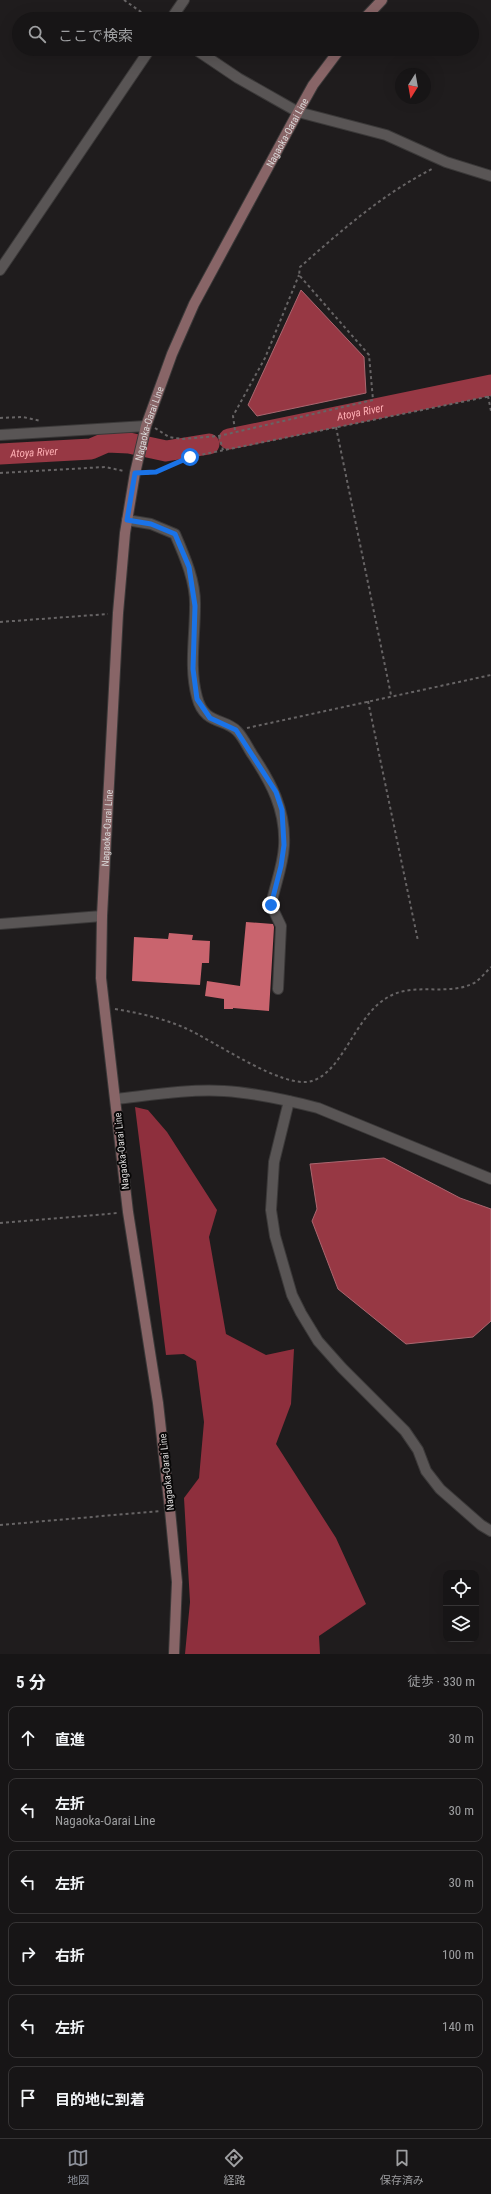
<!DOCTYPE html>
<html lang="ja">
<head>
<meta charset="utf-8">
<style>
	body { margin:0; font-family:"Roboto Condensed","Noto Sans JP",sans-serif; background:#201e1f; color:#f1f3f6 }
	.controls { position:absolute; right:12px; bottom:12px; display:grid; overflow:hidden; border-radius:8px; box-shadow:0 4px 16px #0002 }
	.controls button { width:36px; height:36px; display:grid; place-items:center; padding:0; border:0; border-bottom:1px solid #363435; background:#171516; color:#f1f3f6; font:20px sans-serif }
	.compass { position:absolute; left:395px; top:68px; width:36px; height:36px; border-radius:50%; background:#171516; box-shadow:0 4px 16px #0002; rotate:191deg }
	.stop { position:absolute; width:12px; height:12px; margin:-9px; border:3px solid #1a73e8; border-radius:50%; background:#fff }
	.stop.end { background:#1a73e8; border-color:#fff; box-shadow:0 1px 4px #0008 }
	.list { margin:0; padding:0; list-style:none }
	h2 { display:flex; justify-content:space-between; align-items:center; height:52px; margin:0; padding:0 16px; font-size:17px }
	h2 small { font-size:13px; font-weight:400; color:#9e9fa1 }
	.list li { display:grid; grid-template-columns:26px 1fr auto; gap:12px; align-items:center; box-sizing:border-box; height:64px; margin:0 8px 8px; padding:0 8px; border:1px solid #363435; border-radius:8px }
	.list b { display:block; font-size:15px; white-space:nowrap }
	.list p { margin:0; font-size:13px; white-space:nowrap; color:#9e9fa1 }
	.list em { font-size:13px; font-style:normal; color:#9e9fa1 }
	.icon { flex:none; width:22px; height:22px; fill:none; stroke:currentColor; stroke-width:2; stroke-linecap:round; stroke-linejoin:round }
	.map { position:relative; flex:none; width:491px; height:1654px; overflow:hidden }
	.search { position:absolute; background:#171516; box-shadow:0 4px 16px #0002; left:12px; right:12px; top:12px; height:44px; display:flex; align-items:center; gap:10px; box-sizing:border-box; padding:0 14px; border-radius:22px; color:#9e9fa1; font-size:15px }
	.sheet { height:484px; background:#171516 }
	nav { display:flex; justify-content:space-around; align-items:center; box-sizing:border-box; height:56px; border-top:1px solid #363435; background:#171516; font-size:11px; color:#9e9fa1 }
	nav a { display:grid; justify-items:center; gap:2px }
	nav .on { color:#8c9099 }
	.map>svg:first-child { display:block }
</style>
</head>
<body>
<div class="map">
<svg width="491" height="1654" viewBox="0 0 491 1654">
	<rect width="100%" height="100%" fill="#1f1c1d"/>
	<!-- forest -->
	<path fill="#8e2f3d" d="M 135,1107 L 148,1110 L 167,1132 L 217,1210 L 209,1237 L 226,1334 L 266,1355 L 294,1349 L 291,1404 L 276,1444 L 336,1538 L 366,1604 L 319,1636 L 320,1654 L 185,1654 L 190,1602 L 184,1498 L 199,1478 L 204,1422 L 196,1361 L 184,1354 L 166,1355 Z"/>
	<!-- water -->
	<path fill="#973844" stroke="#aa6770" d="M 301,290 L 364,357 L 366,393 L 257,416 L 248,405 Z
		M 384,1158 L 460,1198 L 491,1209 L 491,1321 L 473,1337 L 406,1344 L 338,1289 L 312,1221 L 317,1209 L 310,1164 Z"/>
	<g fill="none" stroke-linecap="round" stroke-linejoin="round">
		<!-- river -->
		<g stroke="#973844" stroke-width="21">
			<path id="s1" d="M 229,439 L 491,385"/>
			<path id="s2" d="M 0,454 L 91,449 L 107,442 L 129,443 L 166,451 L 209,444"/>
		</g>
	</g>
	<!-- building -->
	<path fill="#c9646e" d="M 246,922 L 273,924 L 274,927 L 269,1011 L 233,1008 L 233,1009 L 224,1009 L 224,999 L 205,996 L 207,981 L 240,986 Z
		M 169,933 L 193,935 L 192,940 L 210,941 L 209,963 L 202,963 L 200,985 L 132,981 L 134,937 L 168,939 Z"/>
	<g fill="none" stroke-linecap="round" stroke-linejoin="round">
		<defs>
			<path id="minor" d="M 171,19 L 184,0
				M 195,49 L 238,78 L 298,112
				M 0,270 L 150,49
				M 0,435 L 146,426
				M 127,520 L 151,524 L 175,534 C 185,557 196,582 195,607 C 195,637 189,668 197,697 C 204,725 225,718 237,731 C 243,737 247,746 252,754 C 271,782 286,810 284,846 C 283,866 275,885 271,905 L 281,926 L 278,989
				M 0,924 L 102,916
				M 289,1101 L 274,1162 L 271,1210 L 275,1236 L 292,1295 L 301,1313 L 318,1341 L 342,1368 L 405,1431 L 418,1450 L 426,1471 L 440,1489 L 481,1525 L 491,1531"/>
			<path id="tertiary" d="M 298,112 L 386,135 L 446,162 L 491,176
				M 116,1099 C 152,1095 188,1089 224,1091 C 256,1093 287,1100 318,1108 L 491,1179"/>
			<g id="secondary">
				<path d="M 364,19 L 382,0"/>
				<path id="s3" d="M 174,1654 L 177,1582 L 170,1510 L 158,1403 L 128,1212 L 101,978 L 102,916 L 118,613 L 125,533 L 135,473 L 146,426 L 172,354 L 194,304 L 298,112 L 313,85 L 340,49"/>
			</g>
		</defs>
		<!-- minor casing -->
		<use href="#minor" stroke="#3b3939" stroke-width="12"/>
		<!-- tertiary casing -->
		<use href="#tertiary" stroke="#3b3939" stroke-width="12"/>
		<!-- secondary casing -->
		<use href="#secondary" stroke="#3b3939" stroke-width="12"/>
		<!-- path -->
		<path stroke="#676465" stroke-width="2" stroke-dasharray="3 3" stroke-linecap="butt" d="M 124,0 L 151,19
			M 488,396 L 491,411
			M 0,418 L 23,417 L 41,421
			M 336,427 L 391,695
			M 155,428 L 169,437 L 182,439 L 219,436 L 373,400 L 369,355 L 299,275 L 300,267 C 342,230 384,193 434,168
			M 235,430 L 233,416 L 265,358 L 299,275
			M 219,436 L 223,450
			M 0,473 L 105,467 L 124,471
			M 146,474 L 156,472 L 190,457 L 491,396
			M 0,622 L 108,614
			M 368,701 L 418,941
			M 247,728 L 491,675
			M 115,1009 C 139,1013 162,1018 185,1028 C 213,1040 283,1090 312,1081 C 344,1071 355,1014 390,996 C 416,982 449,997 476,982 C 481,978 486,972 491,967
			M 0,1223 L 118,1213
			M 0,1525 L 160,1511"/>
		<!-- minor -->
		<use href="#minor" stroke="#595555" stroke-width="10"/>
		<!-- tertiary -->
		<use href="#tertiary" stroke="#595555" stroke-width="10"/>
		<!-- secondary -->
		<use href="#secondary" stroke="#886567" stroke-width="10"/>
	</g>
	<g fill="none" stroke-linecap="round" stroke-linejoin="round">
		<!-- route -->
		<path stroke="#1a73e8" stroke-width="5" d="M 190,457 L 156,472 L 135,473 L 127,520 L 151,524 L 175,534 L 189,567 L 195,606 L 193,669 L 197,699 L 210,718 L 236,730 L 276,792 L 282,810 L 284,845 L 281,866 L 271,905"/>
	</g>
	<g text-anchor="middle" stroke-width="4" stroke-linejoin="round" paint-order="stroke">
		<!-- street labels -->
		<g font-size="10" fill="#d8d6d6" stroke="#080707">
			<text dy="4" stroke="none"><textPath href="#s3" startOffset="1562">Nagaoka-Oarai Line</textPath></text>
			<text dy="4" stroke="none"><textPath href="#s3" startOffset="1239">Nagaoka-Oarai Line</textPath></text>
			<text dy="4" stroke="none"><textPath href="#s3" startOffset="831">Nagaoka-Oarai Line</textPath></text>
			<text transform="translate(121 1151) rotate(-96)" y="4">Nagaoka-Oarai Line</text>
			<text transform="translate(166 1472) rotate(-96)" y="4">Nagaoka-Oarai Line</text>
		</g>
		<!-- water labels -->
		<g font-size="11" font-style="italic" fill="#feaeb3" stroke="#080707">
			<text dy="4" stroke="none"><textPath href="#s1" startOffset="134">Atoya River</textPath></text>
			<text dy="4" stroke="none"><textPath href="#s2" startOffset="34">Atoya River</textPath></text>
		</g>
	</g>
</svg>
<div class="controls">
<button><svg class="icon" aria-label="locate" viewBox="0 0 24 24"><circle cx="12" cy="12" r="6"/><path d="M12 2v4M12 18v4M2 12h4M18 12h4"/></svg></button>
<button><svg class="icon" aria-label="layers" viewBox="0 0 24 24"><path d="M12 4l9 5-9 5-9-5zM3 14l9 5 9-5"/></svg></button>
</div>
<svg class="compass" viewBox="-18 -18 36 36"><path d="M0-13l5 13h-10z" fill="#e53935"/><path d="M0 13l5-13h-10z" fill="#9e9fa1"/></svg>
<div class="stop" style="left:190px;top:457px"></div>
<div class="stop end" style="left:271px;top:905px"></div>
<div class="search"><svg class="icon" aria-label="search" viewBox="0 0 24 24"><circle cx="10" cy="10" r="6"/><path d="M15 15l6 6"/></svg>ここで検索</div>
</div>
<section class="sheet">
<h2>5 分<small>徒歩 · 330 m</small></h2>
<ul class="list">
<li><svg class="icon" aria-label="ahead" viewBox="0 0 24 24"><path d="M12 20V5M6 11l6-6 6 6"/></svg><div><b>直進</b></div><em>30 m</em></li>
<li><svg class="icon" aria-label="left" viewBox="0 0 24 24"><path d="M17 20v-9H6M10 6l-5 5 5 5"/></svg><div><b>左折</b><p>Nagaoka-Oarai Line</p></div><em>30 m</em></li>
<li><svg class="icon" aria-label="left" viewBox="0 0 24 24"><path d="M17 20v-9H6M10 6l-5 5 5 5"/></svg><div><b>左折</b></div><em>30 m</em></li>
<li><svg class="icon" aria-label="right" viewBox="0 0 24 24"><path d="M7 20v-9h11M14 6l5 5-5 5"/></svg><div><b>右折</b></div><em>100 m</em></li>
<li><svg class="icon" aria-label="left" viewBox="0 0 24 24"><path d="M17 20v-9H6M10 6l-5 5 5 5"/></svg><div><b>左折</b></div><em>140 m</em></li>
<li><svg class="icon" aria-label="arrive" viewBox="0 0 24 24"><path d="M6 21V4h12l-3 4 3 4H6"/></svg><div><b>目的地に到着</b></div></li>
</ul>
</section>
<nav>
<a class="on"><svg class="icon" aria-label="map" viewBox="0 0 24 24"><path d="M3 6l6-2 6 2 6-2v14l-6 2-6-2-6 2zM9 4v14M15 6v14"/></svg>地図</a>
<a><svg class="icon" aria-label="directions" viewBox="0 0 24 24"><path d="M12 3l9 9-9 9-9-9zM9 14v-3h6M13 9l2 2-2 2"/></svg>経路</a>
<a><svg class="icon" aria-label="saved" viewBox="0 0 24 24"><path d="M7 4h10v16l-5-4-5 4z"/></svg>保存済み</a>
</nav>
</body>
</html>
